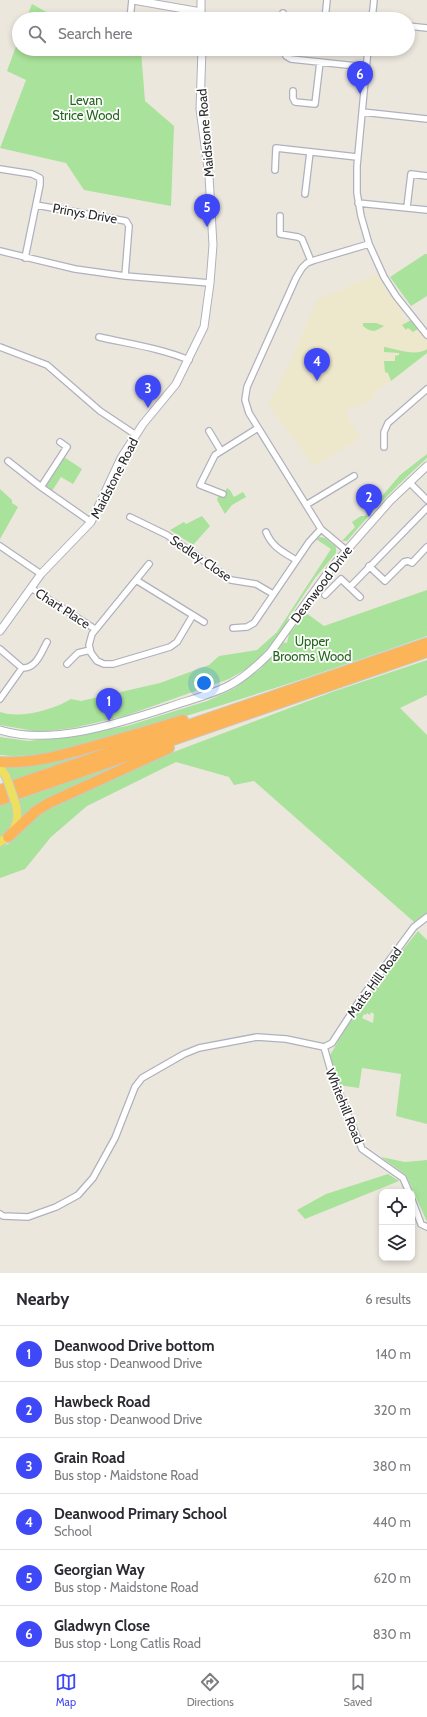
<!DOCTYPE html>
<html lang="en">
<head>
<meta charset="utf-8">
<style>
	body { margin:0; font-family:Cabin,sans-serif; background:#f7f7f7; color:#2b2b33 }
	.controls { position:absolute; right:12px; bottom:12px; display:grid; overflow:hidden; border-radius:8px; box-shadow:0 2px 6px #0003 }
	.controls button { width:36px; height:36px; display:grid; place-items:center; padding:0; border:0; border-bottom:1px solid #e1e1e2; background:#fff; color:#2b2b33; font:20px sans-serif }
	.you { position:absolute; left:204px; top:683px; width:14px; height:14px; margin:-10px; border:3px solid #fff; border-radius:50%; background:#1a73e8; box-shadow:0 0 0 6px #1a73e833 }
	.badge { display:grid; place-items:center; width:26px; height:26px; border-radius:50%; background:#3f48f7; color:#fff; font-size:13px; font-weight:700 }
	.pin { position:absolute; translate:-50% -33px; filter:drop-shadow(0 1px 2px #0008) }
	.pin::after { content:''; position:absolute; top:21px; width:14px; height:12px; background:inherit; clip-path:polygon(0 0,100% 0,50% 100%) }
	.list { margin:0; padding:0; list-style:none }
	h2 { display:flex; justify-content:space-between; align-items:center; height:52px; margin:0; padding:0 16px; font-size:17px }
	h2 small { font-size:13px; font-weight:400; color:#7c7c81 }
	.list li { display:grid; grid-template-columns:26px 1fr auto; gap:12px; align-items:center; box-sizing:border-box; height:56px; padding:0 16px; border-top:1px solid #e1e1e2 }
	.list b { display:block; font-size:15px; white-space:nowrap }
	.list p { margin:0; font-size:13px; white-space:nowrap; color:#7c7c81 }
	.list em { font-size:13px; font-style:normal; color:#7c7c81 }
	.icon { flex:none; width:22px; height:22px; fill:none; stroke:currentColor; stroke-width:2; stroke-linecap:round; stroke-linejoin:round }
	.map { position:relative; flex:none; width:427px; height:1273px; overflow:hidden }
	.search { position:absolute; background:#fff; box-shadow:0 2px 6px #0003; left:12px; right:12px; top:12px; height:44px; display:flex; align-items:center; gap:10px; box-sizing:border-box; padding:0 14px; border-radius:22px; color:#7c7c81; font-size:15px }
	.sheet { height:388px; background:#fff }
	nav { display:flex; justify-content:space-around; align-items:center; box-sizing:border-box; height:56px; border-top:1px solid #e1e1e2; background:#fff; font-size:11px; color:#7c7c81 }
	nav a { display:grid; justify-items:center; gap:2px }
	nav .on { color:#3f48f7 }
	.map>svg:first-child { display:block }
</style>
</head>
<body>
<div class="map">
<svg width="427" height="1273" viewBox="0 0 427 1273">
	<rect width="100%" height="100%" fill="#ece7dd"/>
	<!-- education -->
	<path fill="#ede7cc" d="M 377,274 L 389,294 L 400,307 L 402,311 L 402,317 L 407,322 L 411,320 L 427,341 L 427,353 L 391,381 L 375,393 L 372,393 L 374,399 L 345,411 L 360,438 L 314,466 L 268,405 L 287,369 L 317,300 Z"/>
	<!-- green -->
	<path fill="#a9e29a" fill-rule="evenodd" d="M 32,4 L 59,19 L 26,19 Z
		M 19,38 L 19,49 L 136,49 L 141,51 L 145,101 L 174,126 L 171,206 L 84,190 L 66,163 L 0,148 L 26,80 L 7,71 Z
		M 425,254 L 427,254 L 427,296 L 411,306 L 390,277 Z
		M 411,320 L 418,329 L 413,332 L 408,328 L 406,330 L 402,325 Z
		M 363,323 L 376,323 L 384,326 C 375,332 372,333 363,326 Z
		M 384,347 C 397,349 415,357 427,349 L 427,353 L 391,381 L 388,373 L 385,372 L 384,361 L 395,361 L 395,356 L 399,355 L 399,353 L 384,352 Z
		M 427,454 L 427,458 C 398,484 372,511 347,541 L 342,541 L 355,527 L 352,522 L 361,516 L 365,516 L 400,475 Z
		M 64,457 L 82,469 L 73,484 L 61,477 L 52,491 L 46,487 L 46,484 Z
		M 227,488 L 230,490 L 234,497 L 243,492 L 246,497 L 232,505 L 225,514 L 217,500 L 218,496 L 222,497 Z
		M 0,489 L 12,500 L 12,503 L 18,507 L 0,539 Z
		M 202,516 L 210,526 L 193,545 L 170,530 L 184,522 L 186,524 Z
		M 320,537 L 325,538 L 336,547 L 336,553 L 315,578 L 289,617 L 282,632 L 253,665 L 229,679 L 125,716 L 73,728 L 40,732 L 0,725 L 0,712 C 20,719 53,710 71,699 L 81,701 L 160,683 L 209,665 L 219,656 L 257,650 L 277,632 L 331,549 L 316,539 Z
		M 427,590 L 427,636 C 322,673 217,709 110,737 C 75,746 36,760 0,755 L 0,737 L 28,741 L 64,737 L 127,726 L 207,701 L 235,688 L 260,669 L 283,642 L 287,643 L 289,634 L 306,613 L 324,626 Z
		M 427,660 L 427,695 L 400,708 L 427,735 L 427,913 L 414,922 L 254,781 L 234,785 L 229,777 L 176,762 L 87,806 L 51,837 L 25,869 L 0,878 L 0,846 L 8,844 L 41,812 L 171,753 L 332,692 Z
		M 135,738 L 12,781 L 1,763 Z
		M 153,752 L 21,822 L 21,811 L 18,800 Z
		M 11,802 C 15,819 15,827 0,838 L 0,806 Z
		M 418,931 L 427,940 L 427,1124 L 396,1116 L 401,1074 L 362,1068 L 359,1088 L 338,1085 L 329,1057 L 361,1002 ZM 371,1012 L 374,1014 L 373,1023 L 362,1018 L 364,1014 L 366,1015 L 367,1013 L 370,1015 Z
		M 381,1157 L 405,1162 L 427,1160 L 427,1222 L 406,1175 Z
		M 388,1174 L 399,1181 L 305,1219 L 297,1210 L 326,1194 Z"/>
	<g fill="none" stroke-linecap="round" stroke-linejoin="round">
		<defs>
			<path id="street" d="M 283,13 L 283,19
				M 130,19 L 132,0
				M 325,19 L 327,0
				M 372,19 L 374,0
				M 408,26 L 427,28
				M 284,49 L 286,56 L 291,59 L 366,67
				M 368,49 L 357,166 L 357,193 L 361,216 L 369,244 L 384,277 L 396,296 L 427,335
				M 293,91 L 293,98 L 295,102 L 315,104 L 320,62
				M 362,112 L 427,119
				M 0,169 L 32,174 L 40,178 L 40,185 L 25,258
				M 275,170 L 276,148 L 357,157
				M 305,194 L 310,152
				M 358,203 L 427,210
				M 36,205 L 126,221 L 129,226 L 125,276
				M 407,207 L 411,174 L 427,176
				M 280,216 L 280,234 L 298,237 L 302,239 L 311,261
				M 0,251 L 75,269 L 125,276 L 210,283
				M 99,337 C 130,344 160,348 189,360
				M 0,347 L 47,365 L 100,411 L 136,435
				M 209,431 L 221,451
				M 384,447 L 384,432 L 388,423 L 427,389
				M 8,461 L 41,487 L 91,522
				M 409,482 L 427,500
				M 41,487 L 67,447 L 60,442
				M 223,494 L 200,485 L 215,455 L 258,428
				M 306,505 L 354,476
				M 130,517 L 167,535 L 231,580 L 256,584 L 273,594
				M 266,532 C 272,547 283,552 296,560
				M 0,546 L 41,574
				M 346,550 L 321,529 L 249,413 L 245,400 L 247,387 L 296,278 L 302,268 L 307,263 L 315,260 L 369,244
				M 149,564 L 92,634 L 89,645 L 91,653 L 97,661 L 104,664 L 113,664 L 170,647 L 177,642 L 193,615
				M 369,566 L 385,581 L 404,562 L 408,561 L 412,563 L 427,547
				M 136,580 L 204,622
				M 350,587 L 427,508
				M 31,588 L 95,629
				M 325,595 L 341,579 L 360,597
				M 233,628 L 247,627 L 254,623 L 309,542 L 321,529
				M 0,649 L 22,668
				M 67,664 L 78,653 L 90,650
				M 0,699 L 22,668 C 36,669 41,653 47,642
				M 324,1047 L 333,1078 L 362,1149 L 403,1178 L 409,1192
				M 324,1047 L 332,1043 L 360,1000 L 414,927 L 427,917
				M 412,1200 L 421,1224 L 427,1227
				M 0,1214 L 3,1216 L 28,1217 L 56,1207 L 78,1195 L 93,1178 L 115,1138 L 135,1087 L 142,1078 L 184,1054 L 199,1048 L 257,1037 L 286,1039 L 324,1047"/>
			<path id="secondary" d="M 133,0 L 201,12
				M 201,0 L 201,19
				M 0,631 L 41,574 L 91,522 L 121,458 L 143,424 L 176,384 L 204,327 L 210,283 L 213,245 L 209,176 L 200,109 L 202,49
				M 0,730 C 53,746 119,723 169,707 C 189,700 211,695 230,685 C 245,677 258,665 270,653 L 332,567 L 390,501 L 427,466"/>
			<path id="primary" d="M 0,768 L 6,776
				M 0,842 C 14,834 20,821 16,805"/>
			<path id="highway" d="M 0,762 C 34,764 66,754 98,745 C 127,737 155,729 183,720
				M 0,790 L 427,643
				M 0,800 L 427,652
				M 8,837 L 36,811 L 49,803 L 169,748"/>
		</defs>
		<!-- street casing -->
		<use href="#street" stroke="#b0b1be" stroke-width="8"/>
		<!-- secondary casing -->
		<use href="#secondary" stroke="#b0b1be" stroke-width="9"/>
		<!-- primary casing -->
		<use href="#primary" stroke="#c8c8c8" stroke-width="10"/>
		<!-- highway casing -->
		<use href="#highway" stroke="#c8c8c8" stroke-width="12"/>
		<!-- street -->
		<use href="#street" stroke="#fff" stroke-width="5.5"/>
		<!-- secondary -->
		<use href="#secondary" stroke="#fff" stroke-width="7"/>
		<!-- primary -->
		<use href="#primary" stroke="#eee05f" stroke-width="8"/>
		<!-- highway -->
		<use href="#highway" stroke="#fbb558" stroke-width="10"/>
		<defs>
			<path id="primary-bridge" d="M 6,776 L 16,805"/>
		</defs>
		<!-- primary-bridge casing -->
		<use href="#primary-bridge" stroke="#c8c8c8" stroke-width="10" stroke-linecap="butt"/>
		<!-- primary-bridge -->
		<use href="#primary-bridge" stroke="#eee05f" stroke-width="8"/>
	</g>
	<g text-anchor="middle" stroke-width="3.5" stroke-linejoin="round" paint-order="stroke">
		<!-- park labels -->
		<g font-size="13" fill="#21661b" stroke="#fff">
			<text x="86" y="105">Levan<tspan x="86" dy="15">Strice Wood</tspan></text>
			<text x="312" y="646">Upper<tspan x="312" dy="15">Brooms Wood</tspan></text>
		</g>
		<!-- street labels -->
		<g font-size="13" fill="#2a2a2a" stroke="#fff">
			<text transform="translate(205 133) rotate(-95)" y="5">Maidstone Road</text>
			<text transform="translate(85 213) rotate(10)" y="5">Prinys Drive</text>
			<text transform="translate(114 478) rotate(-63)" y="5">Maidstone Road</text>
			<text transform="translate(201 558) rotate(34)" y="5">Sedley Close</text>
			<text transform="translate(321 584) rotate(-53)" y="5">Deanwood Drive</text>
			<text transform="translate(63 608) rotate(33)" y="5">Chart Place</text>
			<text transform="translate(374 982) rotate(-54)" y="5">Matts Hill Road</text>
			<text transform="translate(345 1106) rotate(68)" y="5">Whitehill Road</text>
		</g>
	</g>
</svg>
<div class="controls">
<button><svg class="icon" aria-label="locate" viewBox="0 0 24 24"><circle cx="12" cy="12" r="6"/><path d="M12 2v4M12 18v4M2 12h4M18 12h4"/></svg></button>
<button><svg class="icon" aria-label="layers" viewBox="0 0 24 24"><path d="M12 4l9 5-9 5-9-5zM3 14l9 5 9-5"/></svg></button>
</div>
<div class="you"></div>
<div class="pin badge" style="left:109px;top:721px">1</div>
<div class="pin badge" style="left:369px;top:517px">2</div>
<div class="pin badge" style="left:148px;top:408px">3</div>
<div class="pin badge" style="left:317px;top:381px">4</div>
<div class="pin badge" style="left:207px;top:227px">5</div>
<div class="pin badge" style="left:360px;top:94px">6</div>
<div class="search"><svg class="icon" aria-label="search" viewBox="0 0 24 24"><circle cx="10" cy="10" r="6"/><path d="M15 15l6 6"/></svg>Search here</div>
</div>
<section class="sheet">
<h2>Nearby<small>6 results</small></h2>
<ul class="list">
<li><span class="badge">1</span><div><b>Deanwood Drive bottom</b><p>Bus stop · Deanwood Drive</p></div><em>140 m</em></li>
<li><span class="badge">2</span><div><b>Hawbeck Road</b><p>Bus stop · Deanwood Drive</p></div><em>320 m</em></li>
<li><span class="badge">3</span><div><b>Grain Road</b><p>Bus stop · Maidstone Road</p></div><em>380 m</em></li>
<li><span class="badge">4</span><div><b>Deanwood Primary School</b><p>School</p></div><em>440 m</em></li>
<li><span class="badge">5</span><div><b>Georgian Way</b><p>Bus stop · Maidstone Road</p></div><em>620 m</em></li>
<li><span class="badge">6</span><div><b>Gladwyn Close</b><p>Bus stop · Long Catlis Road</p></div><em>830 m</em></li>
</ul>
</section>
<nav>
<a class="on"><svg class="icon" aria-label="map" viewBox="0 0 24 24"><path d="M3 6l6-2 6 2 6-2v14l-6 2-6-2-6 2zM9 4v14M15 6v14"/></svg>Map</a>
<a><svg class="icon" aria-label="directions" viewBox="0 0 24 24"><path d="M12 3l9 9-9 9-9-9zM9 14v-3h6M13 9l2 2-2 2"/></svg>Directions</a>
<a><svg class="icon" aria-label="saved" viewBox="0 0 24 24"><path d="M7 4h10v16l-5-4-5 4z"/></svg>Saved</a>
</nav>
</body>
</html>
